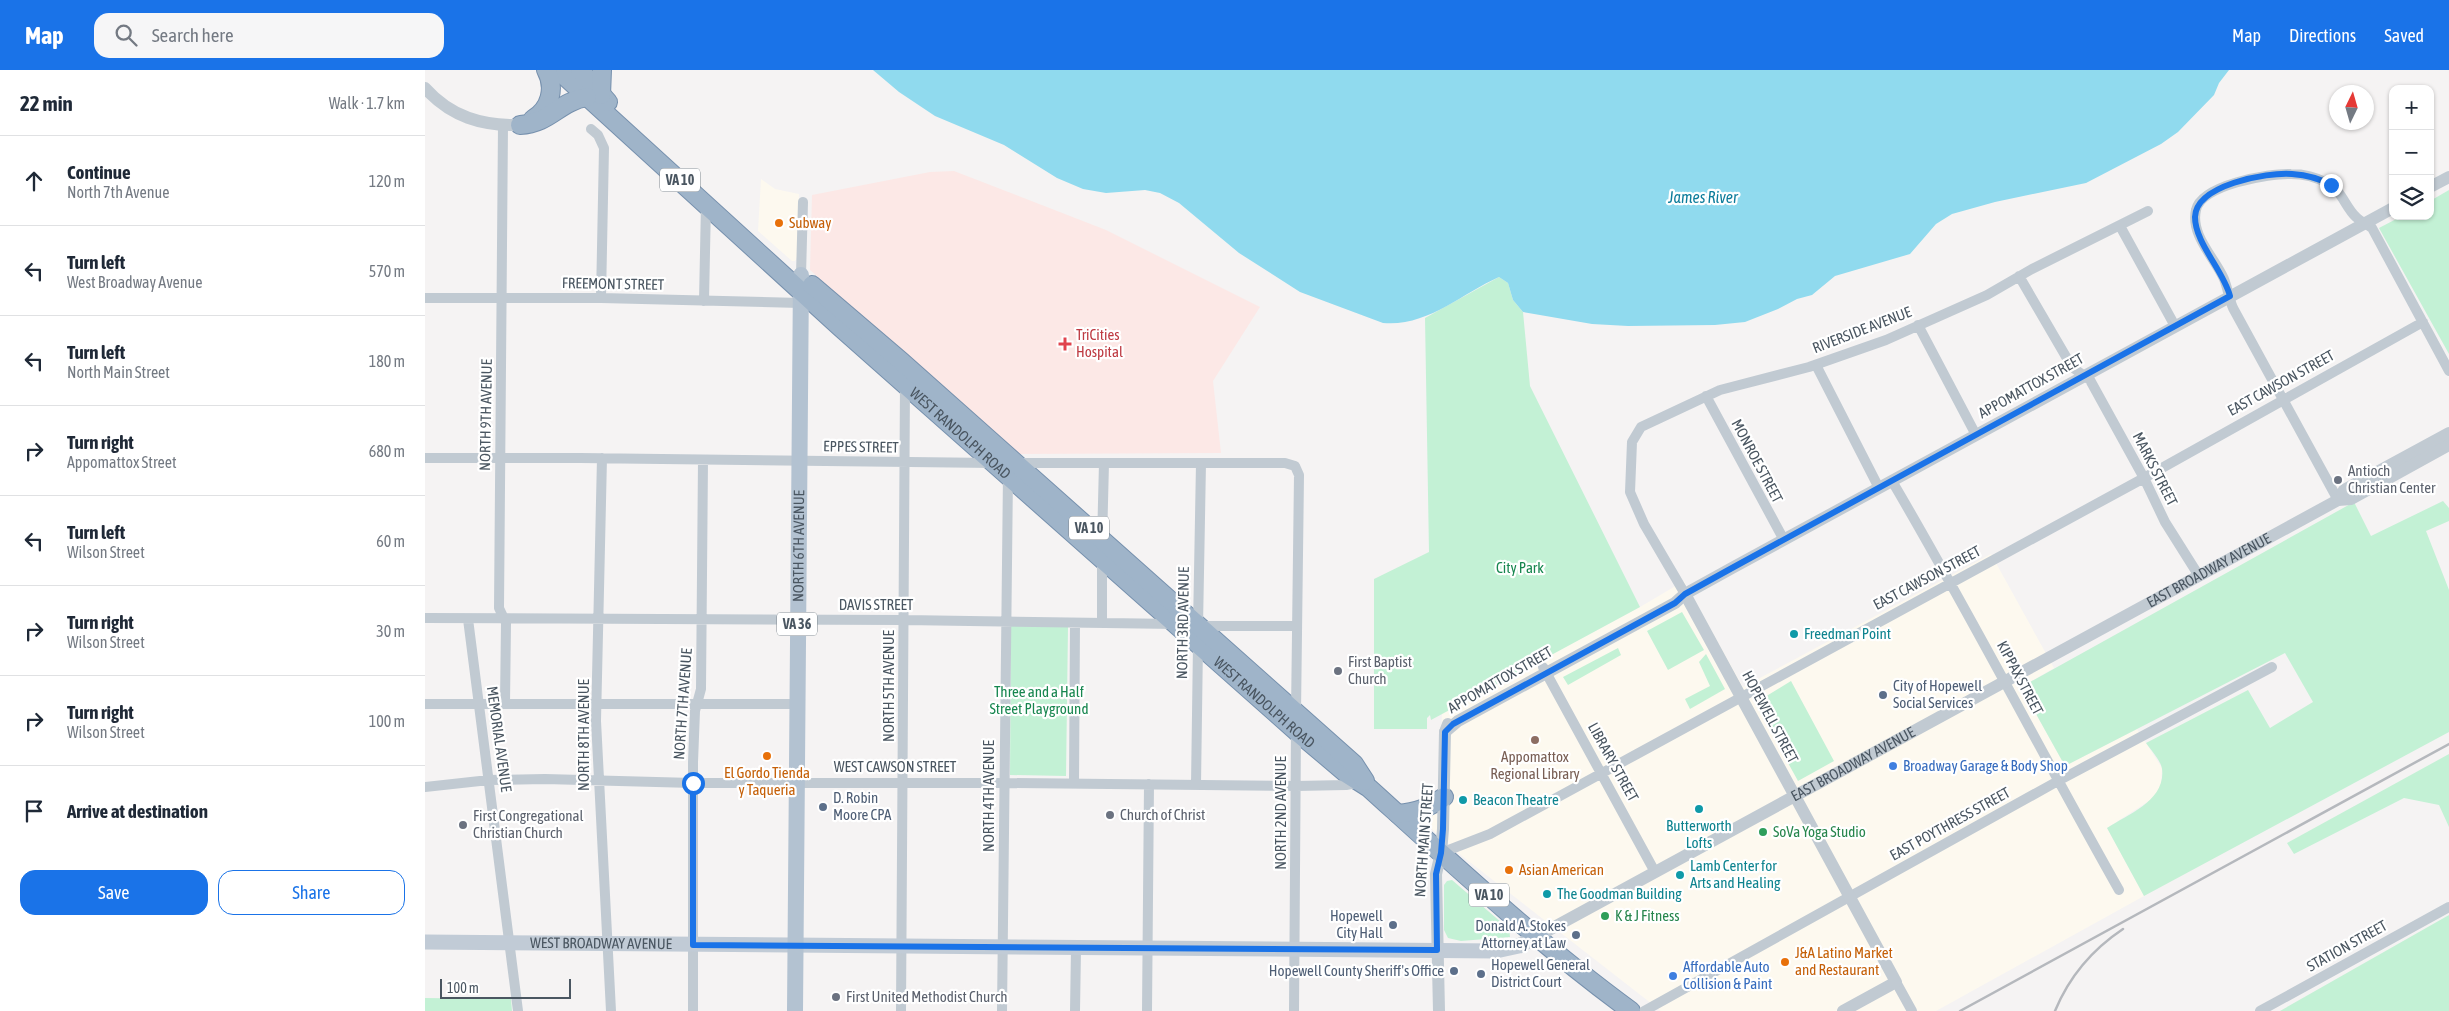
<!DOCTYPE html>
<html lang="en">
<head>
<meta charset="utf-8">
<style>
	body { margin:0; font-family:"Asap Condensed",sans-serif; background:#f6f6f7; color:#1f2937 }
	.controls { position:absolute; right:15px; top:15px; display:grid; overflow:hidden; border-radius:10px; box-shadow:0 1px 4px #0004 }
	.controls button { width:45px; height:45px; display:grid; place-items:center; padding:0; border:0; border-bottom:1px solid #e0e1e3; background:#fff; color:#1f2937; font:25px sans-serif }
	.compass { position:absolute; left:1904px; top:15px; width:45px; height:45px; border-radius:50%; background:#fff; box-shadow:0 1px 4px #0004; rotate:5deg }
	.scale { position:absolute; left:15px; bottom:12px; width:131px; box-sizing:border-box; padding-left:5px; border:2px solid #4a5661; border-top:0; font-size:14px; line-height:18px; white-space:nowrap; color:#4a5661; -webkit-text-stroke:4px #fff; paint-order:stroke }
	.stop { position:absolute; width:15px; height:15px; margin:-11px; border:4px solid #1a73e8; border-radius:50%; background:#fff }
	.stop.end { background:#1a73e8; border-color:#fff; box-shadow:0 1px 5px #0008 }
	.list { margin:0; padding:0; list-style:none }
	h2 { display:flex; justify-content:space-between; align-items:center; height:65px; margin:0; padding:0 20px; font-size:21px }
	h2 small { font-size:16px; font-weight:400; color:#747a83 }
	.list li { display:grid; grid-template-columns:32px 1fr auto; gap:15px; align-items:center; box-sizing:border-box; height:90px; padding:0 20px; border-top:1px solid #e0e1e3 }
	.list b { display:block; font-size:19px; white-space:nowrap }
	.list p { margin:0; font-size:16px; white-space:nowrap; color:#747a83 }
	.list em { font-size:16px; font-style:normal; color:#747a83 }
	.actions { display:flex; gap:10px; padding:15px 20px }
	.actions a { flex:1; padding:11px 0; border:1px solid #1a73e8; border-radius:15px; text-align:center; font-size:18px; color:#1a73e8 }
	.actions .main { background:#1a73e8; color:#fff }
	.icon { flex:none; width:28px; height:28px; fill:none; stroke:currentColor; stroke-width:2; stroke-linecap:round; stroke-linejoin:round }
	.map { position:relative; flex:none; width:2024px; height:941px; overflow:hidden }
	header { display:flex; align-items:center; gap:30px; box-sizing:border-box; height:70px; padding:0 25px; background:#1a73e8; color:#fff }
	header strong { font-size:24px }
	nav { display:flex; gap:28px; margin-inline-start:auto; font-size:18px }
	.search { width:350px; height:45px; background:#f6f6f7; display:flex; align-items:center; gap:12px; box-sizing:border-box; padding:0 18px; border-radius:15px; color:#747a83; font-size:19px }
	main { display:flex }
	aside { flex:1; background:#fff }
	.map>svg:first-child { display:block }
</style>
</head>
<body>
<header>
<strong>Map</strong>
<div class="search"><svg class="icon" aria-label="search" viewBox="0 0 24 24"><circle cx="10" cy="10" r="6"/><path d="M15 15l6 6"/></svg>Search here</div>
<nav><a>Map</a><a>Directions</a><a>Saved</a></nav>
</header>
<main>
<aside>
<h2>22 min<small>Walk · 1.7 km</small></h2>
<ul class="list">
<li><svg class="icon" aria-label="ahead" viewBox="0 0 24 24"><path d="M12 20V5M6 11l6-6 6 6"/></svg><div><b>Continue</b><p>North 7th Avenue</p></div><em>120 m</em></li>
<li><svg class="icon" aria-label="left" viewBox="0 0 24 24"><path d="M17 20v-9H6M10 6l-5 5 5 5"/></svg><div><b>Turn left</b><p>West Broadway Avenue</p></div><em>570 m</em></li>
<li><svg class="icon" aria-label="left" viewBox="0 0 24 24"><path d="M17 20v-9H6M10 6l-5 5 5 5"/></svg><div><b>Turn left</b><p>North Main Street</p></div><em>180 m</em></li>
<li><svg class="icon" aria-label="right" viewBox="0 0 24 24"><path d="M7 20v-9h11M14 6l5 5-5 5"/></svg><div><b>Turn right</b><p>Appomattox Street</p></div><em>680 m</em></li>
<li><svg class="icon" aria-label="left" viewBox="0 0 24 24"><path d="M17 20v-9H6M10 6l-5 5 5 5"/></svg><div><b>Turn left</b><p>Wilson Street</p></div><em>60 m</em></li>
<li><svg class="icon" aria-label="right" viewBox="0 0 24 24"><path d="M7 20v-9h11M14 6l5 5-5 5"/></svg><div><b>Turn right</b><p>Wilson Street</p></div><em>30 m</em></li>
<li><svg class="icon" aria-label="right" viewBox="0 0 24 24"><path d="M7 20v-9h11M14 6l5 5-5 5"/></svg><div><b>Turn right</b><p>Wilson Street</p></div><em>100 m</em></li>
<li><svg class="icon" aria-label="arrive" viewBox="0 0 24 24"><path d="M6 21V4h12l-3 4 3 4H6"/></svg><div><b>Arrive at destination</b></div></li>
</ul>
<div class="actions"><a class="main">Save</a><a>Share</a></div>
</aside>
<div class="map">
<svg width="2024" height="941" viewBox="0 0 2024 941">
	<rect width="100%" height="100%" fill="#f5f3f3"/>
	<!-- commercial -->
	<path fill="#fdf9ef" d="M 336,109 L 350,119 L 374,124 L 372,188 L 370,191 L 367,191 L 333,161 Z
		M 1566,484 L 1629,598 L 1596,617 L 1640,696 L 1712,659 L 1737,698 L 1736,714 L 1730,727 L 1682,758 L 1719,826 L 1511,941 L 1236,941 L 1037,786 L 979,734 L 993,735 L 1014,723 L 1017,643 L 1215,537 L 1259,511 L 1318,617 Z"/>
	<!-- medical -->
	<path fill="#fce8e6" d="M 529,101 L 681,160 L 835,237 L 788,311 L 796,383 L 589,384 L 512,312 L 385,200 L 387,125 L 505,102 Z"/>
	<!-- green -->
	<path fill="#c3f1d5" d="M 2024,120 L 2024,284 L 1954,158 L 1977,146 L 2005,146 L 2005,131 Z
		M 1074,207 L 1083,213 L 1088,230 L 1098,242 L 1105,316 L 1215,537 L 1006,650 L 1005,645 L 1002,648 L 1002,659 L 949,659 L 949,509 L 1004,482 L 1000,248 Z
		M 2018,431 L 2024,438 L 2024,451 L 2001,461 L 2024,520 L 2024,662 L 1719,826 L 1682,758 C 1704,744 1741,730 1737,699 C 1736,691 1726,680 1721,673 L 1823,620 L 1845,658 L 1888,632 L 1860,583 L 1640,696 L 1596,617 L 1929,432 L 1946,466 Z
		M 1257,542 L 1279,580 L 1243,600 L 1222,561 Z
		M 586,556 L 643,557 L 641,706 L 585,705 Z
		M 1193,578 L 1196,585 L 1143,615 L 1138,607 Z
		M 1281,584 L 1300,619 L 1265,639 L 1260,629 L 1285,616 L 1274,592 Z
		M 1366,611 L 1409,691 L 1373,711 L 1330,633 Z
		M 2024,684 L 2024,757 L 2014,735 L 1979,728 L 1869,784 L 1862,773 Z
		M 1027,810 L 1084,859 L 1085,867 L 1036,871 L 1023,868 L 1019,860 L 1019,815 L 1022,811 Z
		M 2024,845 L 2024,941 L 1855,941 Z
		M 0,928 L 86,929 L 87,941 L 0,941 Z"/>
	<!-- water -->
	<path fill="#90daee" d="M 448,0 L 1804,0 L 1794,13 L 1789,25 L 1753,62 L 1736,74 L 1661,113 L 1570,132 L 1527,144 L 1511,154 L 1485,184 L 1410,206 L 1387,225 L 1372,229 L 1353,239 L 1320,252 L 1290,255 L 1203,256 L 1167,254 L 1098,242 L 1088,230 L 1083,213 L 1074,207 C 1036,224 1002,257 958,253 L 875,222 L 814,183 L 754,133 L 735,123 L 720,120 L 681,123 L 658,119 L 632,108 L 579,75 L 510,46 L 474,22 Z"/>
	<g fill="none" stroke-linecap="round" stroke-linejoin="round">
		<defs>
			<g id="trunk">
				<path id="s4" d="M 133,0 L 415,257 L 871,661 L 922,704 L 944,718 C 1029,795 1113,873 1206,941"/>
				<path d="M 155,0 L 183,32"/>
				<path d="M 176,25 L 177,0"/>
				<path d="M 108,49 C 125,39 131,18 121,0"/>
				<path d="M 95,55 C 126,53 133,32 162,27"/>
				<path d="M 387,215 L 476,291 L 929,694 L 940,711"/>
				<path d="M 973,744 C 991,742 1004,738 1019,727"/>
			</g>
		</defs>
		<!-- trunk casing -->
		<use href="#trunk" stroke="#7690ad" stroke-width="20"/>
		<!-- minor -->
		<path stroke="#c1cad2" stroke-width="10" d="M 78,55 L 74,538 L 81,553 L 80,633
			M 166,59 L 173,65 L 179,78 L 176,228
			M 1695,156 L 1750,256
			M 376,205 L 378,132
			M 1594,206 L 1647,297 L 1665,310 L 1719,408 L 1740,452 L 1774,506
			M 0,228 L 176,228 L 376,233
			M 279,231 L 281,134
			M 1493,255 L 1551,365
			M 1391,295 L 1454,418
			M 1281,326 L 1359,470
			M 0,388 L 155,388 L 569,393
			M 177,388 L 171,651 L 186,941
			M 591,393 L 860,393 L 870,396 L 874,405 L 871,643
			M 1467,411 C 1546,545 1617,684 1694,820
			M 1913,430 L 1808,238 C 1804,229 1803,219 1799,209 C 1790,188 1765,165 1771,140 C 1776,115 1844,103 1866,104 C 1878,104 1891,107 1902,113 C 1917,120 1920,137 1931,147 C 1936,152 1942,154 1947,158 L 2024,301
			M 677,472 L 679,393
			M 677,489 L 677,553
			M 1260,524 L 1219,454 L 1205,422 L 1207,372 L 1216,357 L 1295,320 L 1384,297 L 1461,270 L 1562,225 L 1607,199 L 1723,141
			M 0,548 L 480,550 L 751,554
			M 43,549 L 93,941
			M 773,556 L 872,556
			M 773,557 L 776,393
			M 1118,597 L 1230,802
			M 0,634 L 372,634
			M 649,713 L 650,553
			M 771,715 L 773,574
			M 0,717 L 64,710 L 120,709 L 268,713 L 579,713 L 871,716 L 921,715 L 936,712
			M 1016,783 L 1065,764 L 1212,684 L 1719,408 L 1998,252
			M 1471,912 L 1487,941
			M 268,941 L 268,692 L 270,641 L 276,619 L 278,390
			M 476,941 L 480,314
			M 577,941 L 583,404
			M 650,941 L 651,879
			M 722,941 L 724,714
			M 869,941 L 871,660
			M 1219,941 L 1633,711 L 1847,597
			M 1835,941 L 2024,837"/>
		<!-- tertiary -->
		<g stroke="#c1cad2" stroke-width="12">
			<path d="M 0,18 C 26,47 57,56 95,55"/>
			<path d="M 2005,117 L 2024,107"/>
			<path d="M 1913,430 L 1919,420 L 2024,363"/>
			<path d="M 1260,524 L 1471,912 L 1418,941"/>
			<path d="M 1020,662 L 1033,651 L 1250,533 L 1260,524 L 1307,498 L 1968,138"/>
			<path id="s1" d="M 1111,867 L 1913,430 L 1926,429 L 2024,375"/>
			<path d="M 1014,941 L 1011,804 L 1016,783 L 1018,759 L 1020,662 L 1023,654"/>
		</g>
		<!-- secondary -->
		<path stroke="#c1cbd6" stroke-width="15" id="s2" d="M 0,872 L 1071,881 L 1094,876 L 1111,867"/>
		<!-- primary -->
		<path stroke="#b3c2d1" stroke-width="16" id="s3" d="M 370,941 L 376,205"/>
		<!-- trunk -->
		<use href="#trunk" stroke="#9fb4c9" stroke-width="18"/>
		<!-- rail -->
		<path stroke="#b5b8bd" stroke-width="2.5" d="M 1535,941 L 2024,674
			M 1630,941 C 1644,907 1668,879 1698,859"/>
	</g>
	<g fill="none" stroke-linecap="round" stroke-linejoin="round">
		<!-- route -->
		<path stroke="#1a73e8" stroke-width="6" d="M 268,713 L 268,875 L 1012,880 L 1011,804 L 1016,783 L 1018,759 L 1020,662 L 1028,654 L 1250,533 L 1260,524 L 1307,498 L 1805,226 C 1798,200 1770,173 1770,147 C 1771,115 1841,102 1867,104 C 1881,105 1894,108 1906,115"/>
	</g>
	<!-- markers -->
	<g fill="#e8710a" stroke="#fff" stroke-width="2">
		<circle cx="354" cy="153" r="5"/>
		<circle cx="342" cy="686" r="5"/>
		<circle cx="1084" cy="800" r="5"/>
		<circle cx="1360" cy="892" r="5"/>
	</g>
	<path fill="#e0444e" stroke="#fff" stroke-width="2" d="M637.5 266.5h5v5h5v5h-5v5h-5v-5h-5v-5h5z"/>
	<g fill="#6b7280" stroke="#fff" stroke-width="2">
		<circle cx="1913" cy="410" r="5"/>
		<circle cx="913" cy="601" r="5"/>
		<circle cx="685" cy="745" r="5"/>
		<circle cx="38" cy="755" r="5"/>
		<circle cx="411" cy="927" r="5"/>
	</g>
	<g fill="#0f9aa8" stroke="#fff" stroke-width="2">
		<circle cx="1369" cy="564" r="5"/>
		<circle cx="1038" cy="730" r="5"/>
		<circle cx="1274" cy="739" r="5"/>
		<circle cx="1255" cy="805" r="5"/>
		<circle cx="1122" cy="824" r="5"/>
	</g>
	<g fill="#5c6f8a" stroke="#fff" stroke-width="2">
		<circle cx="1458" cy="625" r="5"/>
		<circle cx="398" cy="737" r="5"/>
		<circle cx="968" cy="855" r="5"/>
		<circle cx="1151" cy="865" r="5"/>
		<circle cx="1029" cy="901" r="5"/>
		<circle cx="1056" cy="904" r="5"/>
	</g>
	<circle fill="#8d6e63" stroke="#fff" stroke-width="2" cx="1110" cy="670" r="5"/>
	<g fill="#3f7fe0" stroke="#fff" stroke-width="2">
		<circle cx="1468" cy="696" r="5"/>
		<circle cx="1248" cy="906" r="5"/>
	</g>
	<g fill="#2e9e5b" stroke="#fff" stroke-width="2">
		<circle cx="1338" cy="762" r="5"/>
		<circle cx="1180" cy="846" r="5"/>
	</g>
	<g text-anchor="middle" stroke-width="4.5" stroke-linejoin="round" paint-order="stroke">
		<!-- shield labels -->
		<g fill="#fff" stroke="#808990" stroke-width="1">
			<rect x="235" y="98.5" width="40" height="23" rx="4"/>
			<rect x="644" y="446.5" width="40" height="23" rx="4"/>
			<rect x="352" y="542.5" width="40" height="23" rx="4"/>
			<rect x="1044" y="813.5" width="40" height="23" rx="4"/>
		</g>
		<g font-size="14" font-weight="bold" fill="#4a5661">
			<text x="255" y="115">VA 10</text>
			<text x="664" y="463">VA 10</text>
			<text x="372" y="559">VA 36</text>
			<text x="1064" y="830">VA 10</text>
		</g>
		<!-- food labels -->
		<g font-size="15" fill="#c56008" stroke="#fff" text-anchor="start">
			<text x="364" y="158">Subway</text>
			<text x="342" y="708" text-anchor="middle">El Gordo Tienda<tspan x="342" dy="17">y Taqueria</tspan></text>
			<text x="1094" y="805">Asian American</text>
			<text x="1370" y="888">J&amp;A Latino Market<tspan x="1370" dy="17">and Restaurant</tspan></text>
		</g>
		<!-- street labels -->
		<g font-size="15" fill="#4a5661" stroke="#fff">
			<text transform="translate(188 214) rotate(1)" y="5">FREEMONT STREET</text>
			<text transform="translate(1437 260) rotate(-21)" y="5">RIVERSIDE AVENUE</text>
			<text transform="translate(1856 313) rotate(-29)" y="5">EAST CAWSON STREET</text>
			<text transform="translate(1606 316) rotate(-29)" y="5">APPOMATTOX STREET</text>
			<text transform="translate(61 345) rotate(-89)" y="5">NORTH 9TH AVENUE</text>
			<text dy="5" stroke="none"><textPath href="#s4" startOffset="542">WEST RANDOLPH ROAD</textPath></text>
			<text transform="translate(436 377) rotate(1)" y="5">EPPES STREET</text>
			<text transform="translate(1332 391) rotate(62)" y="5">MONROE STREET</text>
			<text transform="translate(1730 399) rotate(63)" y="5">MARKS STREET</text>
			<text dy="5" stroke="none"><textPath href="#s3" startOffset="465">NORTH 6TH AVENUE</textPath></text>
			<text dy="5" stroke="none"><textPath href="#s1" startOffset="766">EAST BROADWAY AVENUE</textPath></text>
			<text transform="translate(1502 508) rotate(-28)" y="5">EAST CAWSON STREET</text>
			<text x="451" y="540">DAVIS STREET</text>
			<text transform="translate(758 553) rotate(-89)" y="5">NORTH 3RD AVENUE</text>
			<text transform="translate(1595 608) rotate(62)" y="5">KIPPAX STREET</text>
			<text transform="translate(1075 610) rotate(-30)" y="5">APPOMATTOX STREET</text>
			<text transform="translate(464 616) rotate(-90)" y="5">NORTH 5TH AVENUE</text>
			<text dy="5" stroke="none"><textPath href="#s4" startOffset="948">WEST RANDOLPH ROAD</textPath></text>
			<text transform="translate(258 634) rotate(-86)" y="5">NORTH 7TH AVENUE</text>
			<text transform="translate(1345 647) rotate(62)" y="5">HOPEWELL STREET</text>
			<text transform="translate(159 665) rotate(-90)" y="5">NORTH 8TH AVENUE</text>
			<text transform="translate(74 669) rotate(82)" y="5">MEMORIAL AVENUE</text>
			<text transform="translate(1188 692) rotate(61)" y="5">LIBRARY STREET</text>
			<text dy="5" stroke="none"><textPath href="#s1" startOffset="361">EAST BROADWAY AVENUE</textPath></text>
			<text x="470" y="702">WEST CAWSON STREET</text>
			<text transform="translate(564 726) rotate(-90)" y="5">NORTH 4TH AVENUE</text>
			<text transform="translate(856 743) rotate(-90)" y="5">NORTH 2ND AVENUE</text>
			<text transform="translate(1525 754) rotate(-29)" y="5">EAST POYTHRESS STREET</text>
			<text transform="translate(999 770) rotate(-86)" y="5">NORTH MAIN STREET</text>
			<text dy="5" stroke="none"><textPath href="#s2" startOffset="176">WEST BROADWAY AVENUE</textPath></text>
			<text transform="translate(1922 876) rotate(-29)" y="5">STATION STREET</text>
		</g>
		<!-- health labels -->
		<g font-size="15" fill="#be3a42" stroke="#fff" text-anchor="start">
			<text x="651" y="270">TriCities<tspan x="651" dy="17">Hospital</tspan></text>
		</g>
		<!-- worship labels -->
		<g font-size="15" fill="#5b616d" stroke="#fff" text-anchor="start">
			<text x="1923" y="406">Antioch<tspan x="1923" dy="17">Christian Center</tspan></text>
			<text x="923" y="597">First Baptist<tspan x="923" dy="17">Church</tspan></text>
			<text x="695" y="750">Church of Christ</text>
			<text x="48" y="751">First Congregational<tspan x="48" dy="17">Christian Church</tspan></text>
			<text x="421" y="932">First United Methodist Church</text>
		</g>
		<!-- park labels -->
		<g font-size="15" fill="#17864f" stroke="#fff">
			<text x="1095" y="503">City Park</text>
			<text x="614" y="627">Three and a Half<tspan x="614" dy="17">Street Playground</tspan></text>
		</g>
		<!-- culture labels -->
		<g font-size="15" fill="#0d838f" stroke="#fff" text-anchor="start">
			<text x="1379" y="569">Freedman Point</text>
			<text x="1048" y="735">Beacon Theatre</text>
			<text x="1274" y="761" text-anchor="middle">Butterworth<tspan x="1274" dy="17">Lofts</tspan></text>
			<text x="1265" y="801">Lamb Center for<tspan x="1265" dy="17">Arts and Healing</tspan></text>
			<text x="1132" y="829">The Goodman Building</text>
		</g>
		<!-- service labels -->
		<g font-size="15" fill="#4e5e75" stroke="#fff" text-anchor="start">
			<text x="1468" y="621">City of Hopewell<tspan x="1468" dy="17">Social Services</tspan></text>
			<text x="408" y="733">D. Robin<tspan x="408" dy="17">Moore CPA</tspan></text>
			<text x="958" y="851" text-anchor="end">Hopewell<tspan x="958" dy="17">City Hall</tspan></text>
			<text x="1141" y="861" text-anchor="end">Donald A. Stokes<tspan x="1141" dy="17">Attorney at Law</tspan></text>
			<text x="1066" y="900">Hopewell General<tspan x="1066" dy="17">District Court</tspan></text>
			<text x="1019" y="906" text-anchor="end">Hopewell County Sheriff's Office</text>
		</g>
		<!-- education labels -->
		<g font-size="15" fill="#785e54" stroke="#fff">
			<text x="1110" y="692">Appomattox<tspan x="1110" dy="17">Regional Library</tspan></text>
		</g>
		<!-- shop labels -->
		<g font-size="15" fill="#366cbe" stroke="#fff" text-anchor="start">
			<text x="1478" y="701">Broadway Garage &amp; Body Shop</text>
			<text x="1258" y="902">Affordable Auto<tspan x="1258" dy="17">Collision &amp; Paint</tspan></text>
		</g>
		<!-- leisure labels -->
		<g font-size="15" fill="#27864d" stroke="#fff" text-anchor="start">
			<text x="1348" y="767">SoVa Yoga Studio</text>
			<text x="1190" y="851">K &amp; J Fitness</text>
		</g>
		<!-- water labels -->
		<g font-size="16" font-style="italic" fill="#0c7c9b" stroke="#fff">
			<text x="1278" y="133">James River</text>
		</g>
	</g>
</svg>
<div class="controls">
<button>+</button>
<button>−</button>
<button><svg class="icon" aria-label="layers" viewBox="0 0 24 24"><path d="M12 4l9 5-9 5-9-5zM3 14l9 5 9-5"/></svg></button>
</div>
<svg class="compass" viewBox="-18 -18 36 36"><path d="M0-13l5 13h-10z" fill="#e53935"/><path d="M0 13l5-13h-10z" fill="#747a83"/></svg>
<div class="scale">100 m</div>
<div class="stop" style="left:268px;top:713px"></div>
<div class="stop end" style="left:1906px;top:115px"></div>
</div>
</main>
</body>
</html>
